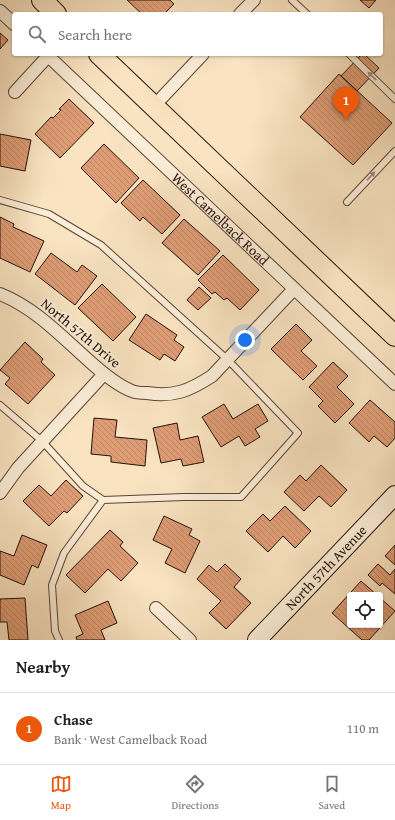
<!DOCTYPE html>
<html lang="en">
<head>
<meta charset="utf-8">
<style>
	body { margin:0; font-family:"Gentium Book Plus",serif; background:#f2f2f2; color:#202124 }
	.controls { position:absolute; right:12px; bottom:12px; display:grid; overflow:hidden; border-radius:4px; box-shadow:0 1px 3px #0004 }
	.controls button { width:36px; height:36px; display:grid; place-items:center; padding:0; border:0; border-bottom:1px solid #e0e0e0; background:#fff; color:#202124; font:20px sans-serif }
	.you { position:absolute; left:245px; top:340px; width:14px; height:14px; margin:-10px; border:3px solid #fff; border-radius:50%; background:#1a73e8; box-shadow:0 0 0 6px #1a73e833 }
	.badge { display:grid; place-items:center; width:26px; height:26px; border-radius:50%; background:#ea580c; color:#fff; font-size:13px; font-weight:700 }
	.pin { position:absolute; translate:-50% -33px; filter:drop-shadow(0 1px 2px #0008) }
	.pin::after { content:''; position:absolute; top:21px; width:14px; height:12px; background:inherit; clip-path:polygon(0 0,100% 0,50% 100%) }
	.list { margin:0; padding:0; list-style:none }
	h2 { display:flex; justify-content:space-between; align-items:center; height:52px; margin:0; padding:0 16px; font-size:17px }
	h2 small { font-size:13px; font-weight:400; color:#757577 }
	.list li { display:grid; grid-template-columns:26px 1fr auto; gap:12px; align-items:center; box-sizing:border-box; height:72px; padding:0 16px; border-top:1px solid #e0e0e0 }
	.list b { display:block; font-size:15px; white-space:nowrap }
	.list p { margin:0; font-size:13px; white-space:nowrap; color:#757577 }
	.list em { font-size:13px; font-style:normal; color:#757577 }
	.icon { flex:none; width:22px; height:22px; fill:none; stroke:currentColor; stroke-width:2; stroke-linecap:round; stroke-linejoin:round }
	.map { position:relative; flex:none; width:395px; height:640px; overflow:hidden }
	.search { position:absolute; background:#fff; box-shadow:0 1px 3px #0004; left:12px; right:12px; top:12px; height:44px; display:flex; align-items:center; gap:10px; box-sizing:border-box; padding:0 14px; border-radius:4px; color:#757577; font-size:15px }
	.sheet { height:124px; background:#fff }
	nav { display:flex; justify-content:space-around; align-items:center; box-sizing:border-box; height:56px; border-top:1px solid #e0e0e0; background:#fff; font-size:11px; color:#757577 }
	nav a { display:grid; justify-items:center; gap:2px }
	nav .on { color:#ea580c }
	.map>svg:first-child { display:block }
</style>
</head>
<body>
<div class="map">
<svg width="395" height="640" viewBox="0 0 395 640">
	<defs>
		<pattern id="building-back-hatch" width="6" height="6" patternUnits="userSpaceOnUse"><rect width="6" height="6" fill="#df9d76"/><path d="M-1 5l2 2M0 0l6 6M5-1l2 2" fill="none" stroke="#bf8665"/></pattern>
	</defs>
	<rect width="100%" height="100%" fill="#f9e3c1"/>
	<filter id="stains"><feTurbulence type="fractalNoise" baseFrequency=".005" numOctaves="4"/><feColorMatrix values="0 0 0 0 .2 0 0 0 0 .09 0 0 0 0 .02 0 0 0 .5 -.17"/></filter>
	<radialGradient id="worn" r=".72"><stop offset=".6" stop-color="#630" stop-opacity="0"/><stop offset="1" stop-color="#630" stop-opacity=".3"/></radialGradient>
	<!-- building -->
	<path fill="url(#building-back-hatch)" stroke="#251007" d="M 127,0 L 170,0 L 174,4 L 164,14 L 142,14 Z
		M 360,0 L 376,0 L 369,8 Z
		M 0,33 L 8,40 L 0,49 Z
		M 362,54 L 364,54 L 379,68 L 357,91 L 341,76 Z
		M 339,74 L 392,123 L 353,165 L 300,117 Z
		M 69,99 L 94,123 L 60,158 L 35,134 L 51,117 L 53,118 L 61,110 L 59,109 Z
		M 0,134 L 31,140 L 25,171 L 0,166 Z
		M 104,144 L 139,178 L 116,203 L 81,168 Z
		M 143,180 L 180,215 L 162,234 L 143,217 L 140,221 L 121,203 Z
		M 0,217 L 14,224 L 13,227 L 44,241 L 30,272 L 0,258 Z
		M 184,219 L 220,251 L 198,275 L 162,243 Z
		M 51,253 L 77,272 L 82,265 L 97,276 L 75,305 L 35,274 Z
		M 223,255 L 259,290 L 240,310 L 227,298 L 224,300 L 215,292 L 212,294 L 198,280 Z
		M 102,284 L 136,317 L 113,341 L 78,308 Z
		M 199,287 L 211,298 L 198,310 L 187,300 Z
		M 146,314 L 177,335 L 174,340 L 184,347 L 175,361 L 164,354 L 160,360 L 129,340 Z
		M 296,324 L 312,340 L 301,351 L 317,366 L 303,380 L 271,349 Z
		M 25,342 L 43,359 L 41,362 L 55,375 L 28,404 L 5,384 L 10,378 L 0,370 Z
		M 333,362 L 348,376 L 337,387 L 354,404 L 335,423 L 318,406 L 323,401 L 309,387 Z
		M 370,400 L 395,422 L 395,438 L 387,447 L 374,436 L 369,442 L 349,423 Z
		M 224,404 L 233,419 L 258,404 L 268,421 L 255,429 L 260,437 L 245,446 L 239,436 L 221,447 L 202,417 Z
		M 94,418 L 117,420 L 115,437 L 147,440 L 145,466 L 111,462 L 111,456 L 91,454 Z
		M 177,423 L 180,440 L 198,436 L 204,462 L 183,466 L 181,459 L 161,463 L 153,428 Z
		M 321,465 L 347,490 L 331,507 L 319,496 L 304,511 L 284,492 L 300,475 L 306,481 Z
		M 66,480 L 83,496 L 67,513 L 64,511 L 49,526 L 23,501 L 39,485 L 51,496 Z
		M 285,506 L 311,531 L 295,548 L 283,536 L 268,552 L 246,531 L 263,514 L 270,521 Z
		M 164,516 L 192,529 L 189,535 L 200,541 L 185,573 L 165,563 L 172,549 L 153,540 Z
		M 110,530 L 123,542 L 120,546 L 138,563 L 121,581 L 108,569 L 85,593 L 66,575 Z
		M 22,535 L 47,545 L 38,568 L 32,565 L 24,585 L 0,575 L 0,551 L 14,556 Z
		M 395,545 L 395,565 L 385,556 Z
		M 225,564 L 241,579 L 234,587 L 251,603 L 226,629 L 209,613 L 221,601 L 197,579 L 209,565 L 217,572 Z
		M 378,564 L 390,575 L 395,569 L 395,594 L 382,583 L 380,586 L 368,575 Z
		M 361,581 L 377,595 L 350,595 L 350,625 L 380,625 L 380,598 L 395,611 L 369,640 L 362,640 L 332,613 Z
		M 25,598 L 28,640 L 9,640 L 7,622 L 0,622 L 0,599 Z
		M 108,601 L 117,623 L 101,630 L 105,640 L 77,640 L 76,637 L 83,634 L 75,615 Z"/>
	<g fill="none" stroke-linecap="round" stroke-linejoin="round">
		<defs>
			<path id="lane" d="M 292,0 L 307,14
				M 349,54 L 395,99
				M 0,200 L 49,214 L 101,245 L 228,360 L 298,433 L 241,497 L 184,497 L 103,500 L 83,486 L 42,441 L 0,405
				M 347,202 L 395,151
				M 59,640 L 55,631 L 52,585 L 64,553 L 103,500"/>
			<g id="street">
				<path d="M 0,11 L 14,24"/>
				<path d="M 240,14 L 254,0"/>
				<path id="s1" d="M 46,54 L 395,384"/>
				<path d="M 15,92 L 48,56"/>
				<path d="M 154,106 L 203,54"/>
				<path d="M 0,294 C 35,308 60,335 87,359 C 99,370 116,385 132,391 C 136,393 142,393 147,393 C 174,397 189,391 212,376 L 294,289"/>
				<path d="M 0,493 L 18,468 L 104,374"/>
				<path d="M 156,608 L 190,640"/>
			</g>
			<g id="secondary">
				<path id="s2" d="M 257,640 L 395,495"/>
			</g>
			<path id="primary" d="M 42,0 L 56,14
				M 99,54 L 395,336"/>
		</defs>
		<!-- lane casing -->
		<use href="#lane" stroke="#5a4536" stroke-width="8"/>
		<!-- street casing -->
		<use href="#street" stroke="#5a4536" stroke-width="14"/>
		<!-- secondary casing -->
		<use href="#secondary" stroke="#251007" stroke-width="20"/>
		<!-- primary casing -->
		<use href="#primary" stroke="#251007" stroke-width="22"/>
		<!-- lane -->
		<use href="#lane" stroke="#fbedd7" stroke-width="6"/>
		<!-- street -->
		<use href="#street" stroke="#fbedd7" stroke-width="12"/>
		<!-- secondary -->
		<use href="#secondary" stroke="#fbedd7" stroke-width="18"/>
		<!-- primary -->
		<use href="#primary" stroke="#f9e3c1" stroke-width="20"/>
	</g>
	<!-- one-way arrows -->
	<defs><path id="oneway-solid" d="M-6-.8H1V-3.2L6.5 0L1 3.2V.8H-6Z"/></defs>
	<g fill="#9b8a79">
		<use href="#oneway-solid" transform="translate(372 76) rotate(-136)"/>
		<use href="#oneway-solid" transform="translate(371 176) rotate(-47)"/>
	</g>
	<g text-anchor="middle" stroke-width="4" stroke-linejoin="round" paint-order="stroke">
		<!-- street labels -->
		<g font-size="14" fill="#251007" stroke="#fbedd7">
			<text dy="5" stroke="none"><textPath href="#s1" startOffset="240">West Camelback Road</textPath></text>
			<text transform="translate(81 333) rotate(40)" y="5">North 57th Drive</text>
			<text dy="5" stroke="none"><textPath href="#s2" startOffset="100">North 57th Avenue</textPath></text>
		</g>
	</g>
	<rect width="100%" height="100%" filter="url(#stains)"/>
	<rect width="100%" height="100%" fill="url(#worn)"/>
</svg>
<div class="controls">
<button><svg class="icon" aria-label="locate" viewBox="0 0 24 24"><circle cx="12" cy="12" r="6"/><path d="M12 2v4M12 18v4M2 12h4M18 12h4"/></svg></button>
</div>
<div class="you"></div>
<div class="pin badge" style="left:346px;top:120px">1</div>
<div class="search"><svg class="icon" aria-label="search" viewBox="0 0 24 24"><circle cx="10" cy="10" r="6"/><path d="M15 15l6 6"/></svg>Search here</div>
</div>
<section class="sheet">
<h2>Nearby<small></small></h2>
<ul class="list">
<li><span class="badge">1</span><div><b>Chase</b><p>Bank · West Camelback Road</p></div><em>110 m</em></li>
</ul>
</section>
<nav>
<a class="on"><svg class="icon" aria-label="map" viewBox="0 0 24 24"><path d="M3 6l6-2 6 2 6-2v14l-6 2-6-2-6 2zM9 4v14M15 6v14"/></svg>Map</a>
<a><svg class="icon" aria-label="directions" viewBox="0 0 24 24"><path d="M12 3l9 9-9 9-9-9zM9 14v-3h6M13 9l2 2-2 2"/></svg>Directions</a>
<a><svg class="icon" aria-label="saved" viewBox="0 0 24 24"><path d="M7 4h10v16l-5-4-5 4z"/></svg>Saved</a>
</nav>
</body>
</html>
